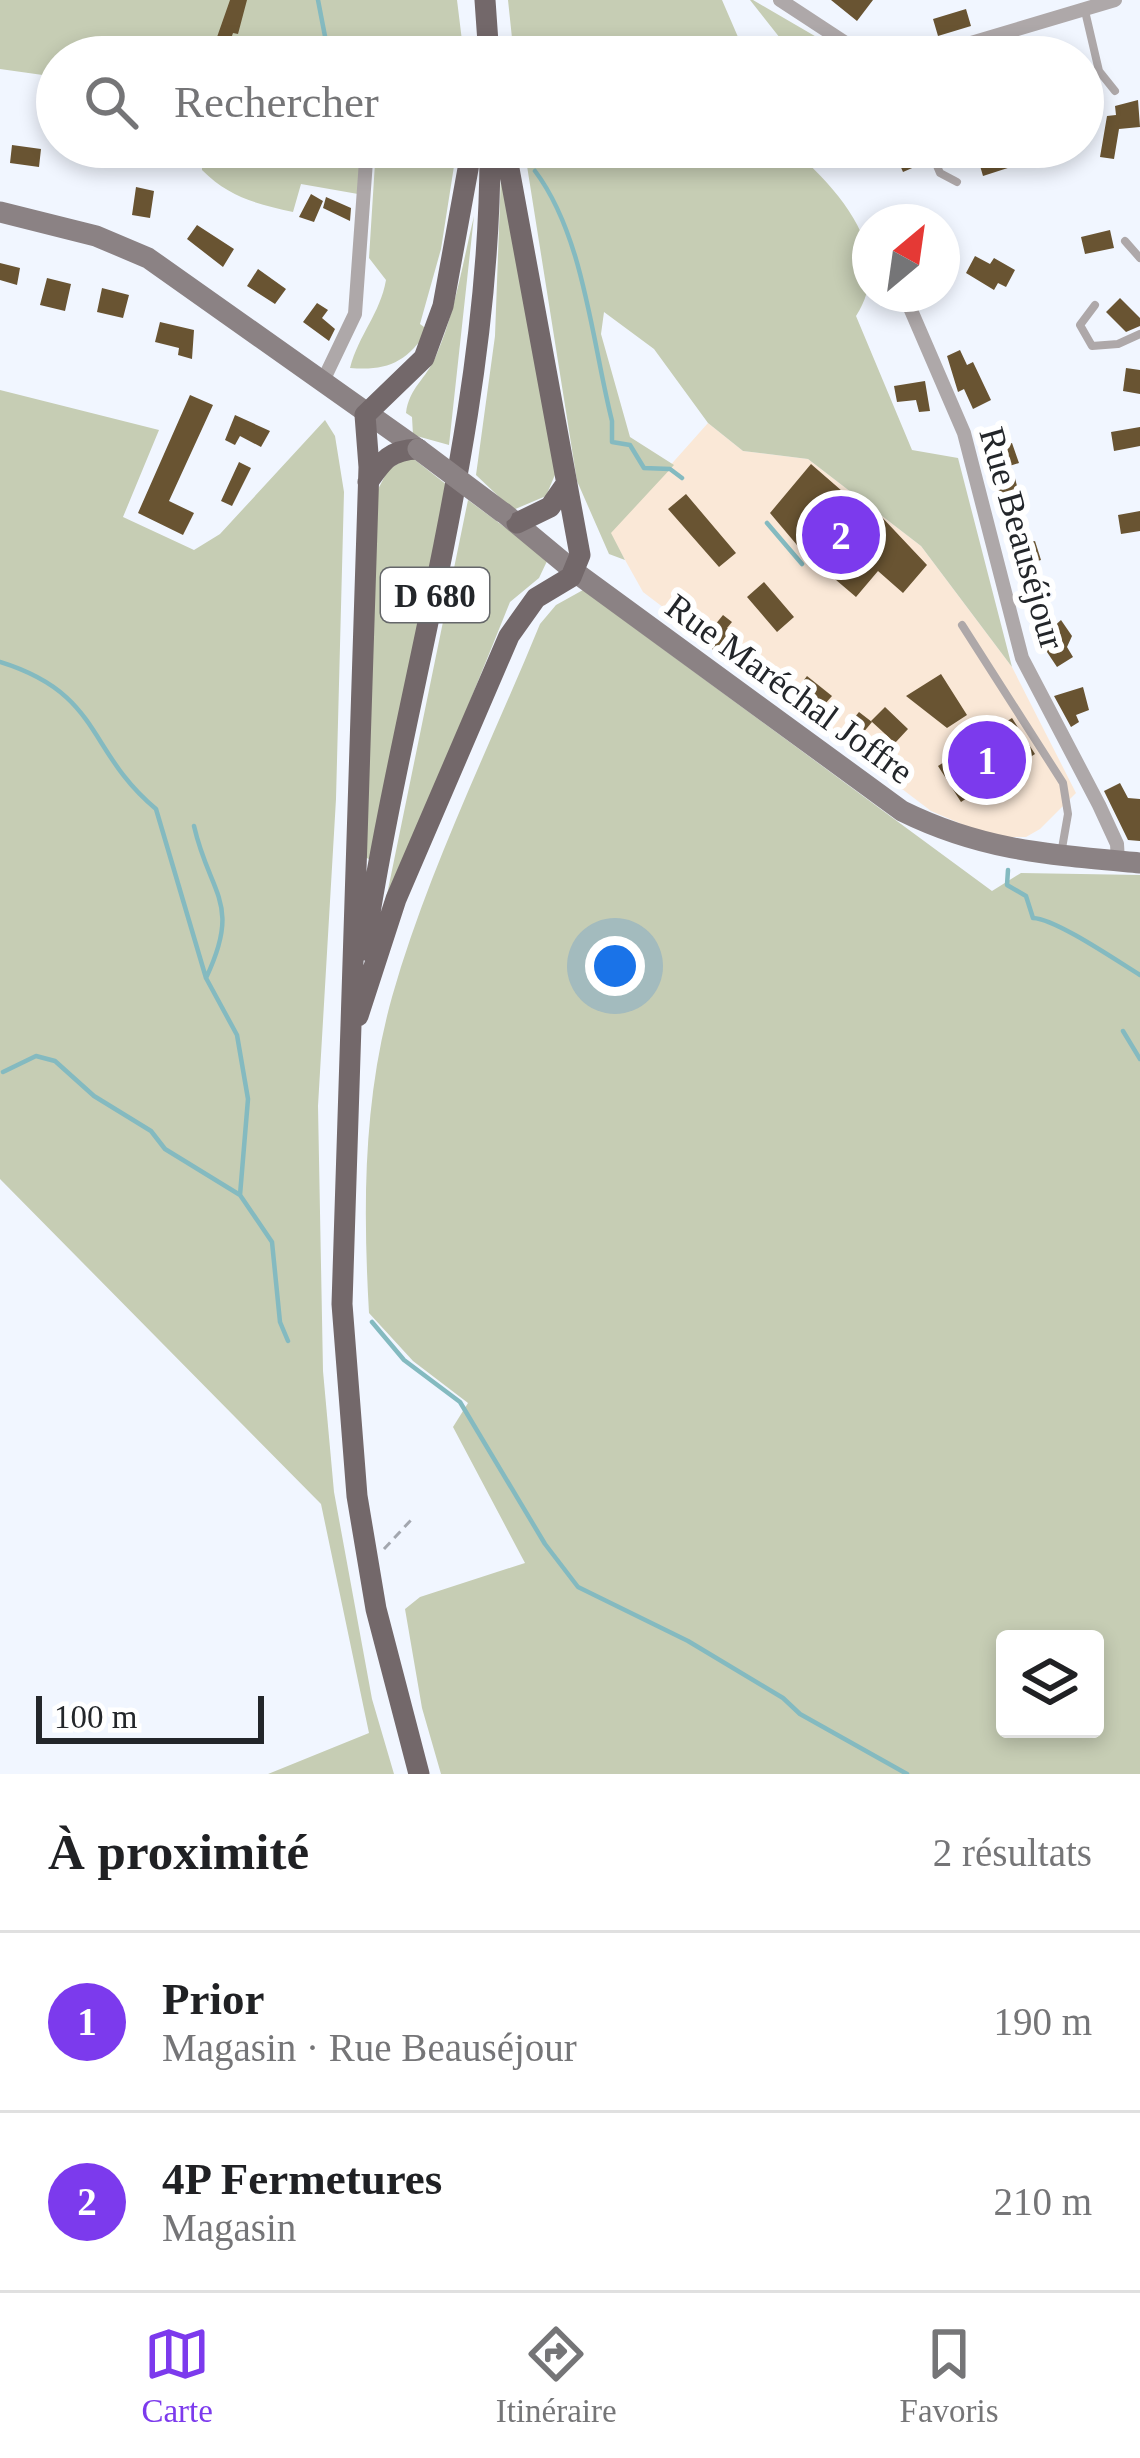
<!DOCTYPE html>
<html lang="fr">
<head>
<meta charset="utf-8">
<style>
	body { margin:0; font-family:Georgia,serif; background:#f6f6f6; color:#202124 }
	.controls { position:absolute; right:36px; bottom:36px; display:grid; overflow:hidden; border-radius:12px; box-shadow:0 6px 18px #0003 }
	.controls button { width:108px; height:108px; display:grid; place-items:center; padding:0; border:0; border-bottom:3px solid #e0e0e0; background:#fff; color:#202124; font:60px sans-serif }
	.compass { position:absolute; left:852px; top:204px; width:108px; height:108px; border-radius:50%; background:#fff; box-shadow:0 6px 18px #0003; rotate:29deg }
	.scale { position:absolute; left:36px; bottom:30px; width:228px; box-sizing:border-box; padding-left:12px; border:6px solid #23262a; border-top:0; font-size:33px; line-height:42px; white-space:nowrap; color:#23262a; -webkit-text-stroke:9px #fff; paint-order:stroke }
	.you { position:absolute; left:615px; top:966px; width:42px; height:42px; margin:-30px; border:9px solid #fff; border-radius:50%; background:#1a73e8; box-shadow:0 0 0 18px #1a73e833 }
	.badge { display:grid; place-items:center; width:78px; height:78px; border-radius:50%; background:#7c3aed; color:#fff; font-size:39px; font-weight:700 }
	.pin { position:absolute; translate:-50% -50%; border:6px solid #fff; box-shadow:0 3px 12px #0006 }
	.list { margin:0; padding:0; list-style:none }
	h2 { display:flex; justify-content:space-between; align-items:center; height:156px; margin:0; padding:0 48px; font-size:51px }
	h2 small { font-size:39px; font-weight:400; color:#757577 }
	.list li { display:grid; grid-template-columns:78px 1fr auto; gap:36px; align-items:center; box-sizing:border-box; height:180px; padding:0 48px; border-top:3px solid #e0e0e0 }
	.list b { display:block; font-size:45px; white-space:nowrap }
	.list p { margin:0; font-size:39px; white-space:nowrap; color:#757577 }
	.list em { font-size:39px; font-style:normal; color:#757577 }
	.icon { flex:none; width:66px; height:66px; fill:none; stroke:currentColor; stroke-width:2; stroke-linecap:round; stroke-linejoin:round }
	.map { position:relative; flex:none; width:1140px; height:1774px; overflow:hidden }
	.search { position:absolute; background:#fff; box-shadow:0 6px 18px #0003; left:36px; right:36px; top:36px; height:132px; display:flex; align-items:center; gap:30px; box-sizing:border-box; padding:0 42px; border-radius:66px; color:#757577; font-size:45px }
	.sheet { height:516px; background:#fff }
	nav { display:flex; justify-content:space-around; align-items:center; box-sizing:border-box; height:168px; border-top:3px solid #e0e0e0; background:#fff; font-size:33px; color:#757577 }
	nav a { display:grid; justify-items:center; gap:6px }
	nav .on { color:#7c3aed }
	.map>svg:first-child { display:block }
</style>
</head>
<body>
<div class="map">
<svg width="1140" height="1774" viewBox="0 0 1140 1774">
	<rect width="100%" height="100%" fill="#f1f6ff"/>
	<!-- commercial -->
	<path fill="#fae8d7" d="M 708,423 L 743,451 L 808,459 L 921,546 L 1012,667 L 1076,793 L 1040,829 L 1026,837 L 992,837 L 931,811 L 643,592 L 610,533 Z"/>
	<!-- green -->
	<path fill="#c6cdb4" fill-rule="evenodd" d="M 0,0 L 457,0 L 464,57 L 57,57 L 57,77 L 0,69 Z
		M 508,0 L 722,0 L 738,37 L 751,38 L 773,57 L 514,57 Z
		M 750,0 L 753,0 L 844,53 L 795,57 Z
		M 202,147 L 360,147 L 358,194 L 301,184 L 293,212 C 256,204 229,197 202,170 Z
		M 376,147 L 457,147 L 441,249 L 420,324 L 428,330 C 406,363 387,371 350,368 C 359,334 380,314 386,280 L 369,258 Z
		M 524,147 L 790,147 C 838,189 897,252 856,316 L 912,450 L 958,458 L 1012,667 L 921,546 L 808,459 L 743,451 L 708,423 L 654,349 L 604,312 L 601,334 L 630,437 L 674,465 L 611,533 L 625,560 L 609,554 L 577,481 Z
		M 501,174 L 557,470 L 546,496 L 513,510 L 476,475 L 495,336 Z
		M 474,216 L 449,445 L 413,435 L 412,417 L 406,413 C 409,388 426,379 436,356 C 455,312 463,262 474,216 Z
		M 0,390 L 159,430 L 123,517 L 194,550 L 220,534 L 325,420 L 335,436 L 344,492 L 336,799 L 318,1106 L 323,1371 L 334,1492 L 372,1699 L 394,1774 L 268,1774 L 369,1733 L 321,1504 L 0,1179 Z
		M 410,456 L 447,485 L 370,860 L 364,856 L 374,497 L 388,470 Z
		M 468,500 L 548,559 L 539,578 L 510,602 L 382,919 Z
		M 583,590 L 992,891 L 1021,873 L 1140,875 L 1140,1774 L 441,1774 L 422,1708 L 405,1609 L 420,1597 L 525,1563 L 453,1427 L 468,1403 L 413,1361 L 369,1313 C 363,1207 363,1101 392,997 C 428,870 490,746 540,624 L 556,605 ZM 1005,1639 L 1095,1639 L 1095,1729 L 1005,1729 Z"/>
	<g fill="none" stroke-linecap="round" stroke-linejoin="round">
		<!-- stream -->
		<path stroke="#84bac0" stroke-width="4.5" d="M 318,0 L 329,57
			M 535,171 C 584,236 592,342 612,421 L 612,442 L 630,445 L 644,468 L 670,469 L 682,478
			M 767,523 L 802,564
			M 0,662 C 103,694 86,751 156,809 L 206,978 L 237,1035 L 248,1099 L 240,1195 L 272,1242 L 280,1322 L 288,1341
			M 194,826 C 210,896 242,902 206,978
			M 1008,870 L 1007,885 L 1026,896 L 1033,918 C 1056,919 1117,961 1140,975
			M 1123,1031 L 1140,1059
			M 3,1072 L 36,1056 L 55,1061 L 94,1096 L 151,1131 L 165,1149 L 240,1195
			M 372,1322 L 404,1360 L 460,1402 L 545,1544 L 578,1587 L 688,1641 L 783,1698 L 800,1714 L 907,1774"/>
	</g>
	<!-- building -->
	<path fill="#695432" d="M 230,0 L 247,0 L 238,34 L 233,33 L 225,57 L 210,57 Z
		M 831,0 L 873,0 L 857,21 Z
		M 966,9 L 971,26 L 938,36 L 933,19 Z
		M 1138,100 L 1140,127 L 1119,129 L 1114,159 L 1100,157 L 1107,116 L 1116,115 L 1115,106 Z
		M 12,145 L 41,149 L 39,167 L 10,163 Z
		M 892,147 L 912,147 L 919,165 L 903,172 Z
		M 1013,148 L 1017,165 L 983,176 L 978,159 Z
		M 136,187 L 154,191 L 150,218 L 132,215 Z
		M 311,194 L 323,201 L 314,222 L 299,217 Z
		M 326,197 L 351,208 L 350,221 L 323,208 Z
		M 197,225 L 234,249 L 223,267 L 187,239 Z
		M 1110,230 L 1114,248 L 1085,254 L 1081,237 Z
		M 975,256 L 990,264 L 994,258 L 1015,270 L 1006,287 L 998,283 L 994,290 L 966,273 Z
		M 0,263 L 20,268 L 17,285 L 0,280 Z
		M 258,269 L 286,289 L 275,304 L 247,286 Z
		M 47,278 L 71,284 L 65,311 L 40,305 Z
		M 102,288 L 129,295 L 123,318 L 97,312 Z
		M 1120,298 L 1140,318 L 1140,326 L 1126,332 L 1106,312 Z
		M 317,303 L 328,310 L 322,318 L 335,329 L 329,341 L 303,322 Z
		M 160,322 L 194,330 L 192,359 L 178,355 L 179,348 L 155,342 Z
		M 960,350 L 967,365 L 973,362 L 991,400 L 973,409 L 964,389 L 958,392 L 947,356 Z
		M 1126,368 L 1140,370 L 1140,394 L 1123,391 Z
		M 925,381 L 930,411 L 919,412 L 916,400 L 897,402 L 894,386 Z
		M 190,395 L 213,405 L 169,501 L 194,513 L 183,535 L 138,513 Z
		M 235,415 L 270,431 L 261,447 L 240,436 L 235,445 L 225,440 Z
		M 1140,427 L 1140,446 L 1114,451 L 1111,432 Z
		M 1012,443 L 1019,463 L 1003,468 L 996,448 Z
		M 239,462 L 251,468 L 232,506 L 221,501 Z
		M 811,464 L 873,518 L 878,513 L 927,565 L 903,593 L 878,571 L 856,597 L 802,551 L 770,513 Z
		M 1015,478 L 1021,502 L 1002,507 L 997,483 Z
		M 686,494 L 736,553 L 719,567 L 668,509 Z
		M 1140,511 L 1140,531 L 1121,534 L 1118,515 Z
		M 1021,535 L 1024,544 L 1035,541 L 1041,560 L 1016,567 L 1007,540 Z
		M 764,582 L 794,617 L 777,632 L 747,597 Z
		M 683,608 L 710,631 L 723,615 L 732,622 L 727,628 L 733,633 L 717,653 L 674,618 Z
		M 1061,620 L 1072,636 L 1067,647 L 1073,657 L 1057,667 L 1039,640 Z
		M 941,674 L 967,715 L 947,728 L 906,696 Z
		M 807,676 L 832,696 L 818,712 L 794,693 Z
		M 1083,687 L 1089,710 L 1076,715 L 1079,722 L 1071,727 L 1054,696 Z
		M 885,707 L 908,729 L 895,743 L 871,721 Z
		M 859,712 L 872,722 L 857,740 L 845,729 Z
		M 1012,718 L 1035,754 L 1012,769 L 1009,785 L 1001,790 L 987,785 L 961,802 L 938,766 Z
		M 1120,783 L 1128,798 L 1140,799 L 1140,841 L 1128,840 L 1104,791 Z"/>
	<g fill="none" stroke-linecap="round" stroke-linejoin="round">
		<!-- path -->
		<path stroke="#a3a7af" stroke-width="3" stroke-dasharray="9 6" stroke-linecap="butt" d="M 384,1549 L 411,1520"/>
		<!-- service -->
		<path stroke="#aea8a9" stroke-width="8" d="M 1085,11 L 1099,71 L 1115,91
			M 929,147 L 940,173 L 957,182
			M 1125,241 L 1140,258
			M 1095,305 L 1080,325 L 1092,346 L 1118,344 L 1140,334
			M 962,625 L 1063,783 L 1068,814 L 1061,854"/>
		<!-- minor -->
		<path stroke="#aea8a9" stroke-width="14" d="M 780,0 L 867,57
			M 924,57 L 1115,0
			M 904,294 L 964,433 L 1022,658 L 1099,805 L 1117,844 L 1118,861
			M 322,383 L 355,314 L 367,147"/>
		<!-- secondary -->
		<path stroke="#8b8284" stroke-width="21" d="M 0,212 L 96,236 L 148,258 L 418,449
			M 504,513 L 575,572 L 902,811 C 983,851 1052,855 1140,863"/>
		<!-- primary -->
		<path stroke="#73686a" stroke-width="21" d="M 485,0 L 489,57
			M 368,482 C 383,460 390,450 418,449
			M 517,523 L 550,507 L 566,484
			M 364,950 C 405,681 491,422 490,147
			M 358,1016 L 396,899 L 509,636 L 536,598 L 571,577 L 580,555 L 505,147
			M 419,1774 L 376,1609 L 357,1496 L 342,1304 L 369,467 L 365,415 L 424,358 L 443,306 L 472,147"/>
		<!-- secondary-bridge -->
		<path stroke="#8b8284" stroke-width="21" d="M 418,449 L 502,512"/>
	</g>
	<g text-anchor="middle" stroke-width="12" stroke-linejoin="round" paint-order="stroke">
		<!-- shield labels -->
		<rect fill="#fff" stroke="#65676a" stroke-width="3" x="381" y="568" width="108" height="54" rx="9"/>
		<g font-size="33" font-weight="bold" fill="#23262a">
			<text x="435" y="607">D 680</text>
		</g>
		<!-- street labels -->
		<g font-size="36" fill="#23262a" stroke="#fff">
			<text transform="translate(1023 538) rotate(74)" y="13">Rue Beauséjour</text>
			<text transform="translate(790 688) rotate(36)" y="13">Rue Maréchal Joffre</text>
		</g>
	</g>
</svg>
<div class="controls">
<button><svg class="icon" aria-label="layers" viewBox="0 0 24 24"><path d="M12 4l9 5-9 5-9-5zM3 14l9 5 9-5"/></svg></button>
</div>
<svg class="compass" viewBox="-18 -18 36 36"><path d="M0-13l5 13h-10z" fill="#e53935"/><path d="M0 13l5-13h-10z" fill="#757577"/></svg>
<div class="scale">100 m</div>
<div class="you"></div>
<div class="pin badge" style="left:987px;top:760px">1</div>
<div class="pin badge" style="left:841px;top:535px">2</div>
<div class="search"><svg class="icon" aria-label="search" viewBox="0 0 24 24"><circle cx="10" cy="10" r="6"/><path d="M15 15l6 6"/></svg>Rechercher</div>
</div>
<section class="sheet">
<h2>À proximité<small>2 résultats</small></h2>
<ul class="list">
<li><span class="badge">1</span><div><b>Prior</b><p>Magasin · Rue Beauséjour</p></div><em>190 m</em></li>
<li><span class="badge">2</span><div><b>4P Fermetures</b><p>Magasin</p></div><em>210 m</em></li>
</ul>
</section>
<nav>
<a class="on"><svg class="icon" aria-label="map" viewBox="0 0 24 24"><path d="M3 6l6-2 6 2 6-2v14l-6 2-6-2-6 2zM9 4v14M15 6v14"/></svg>Carte</a>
<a><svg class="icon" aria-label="directions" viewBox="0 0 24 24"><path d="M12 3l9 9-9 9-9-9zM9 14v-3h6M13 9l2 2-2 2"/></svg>Itinéraire</a>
<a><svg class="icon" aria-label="saved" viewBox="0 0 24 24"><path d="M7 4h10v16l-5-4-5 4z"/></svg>Favoris</a>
</nav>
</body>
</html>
